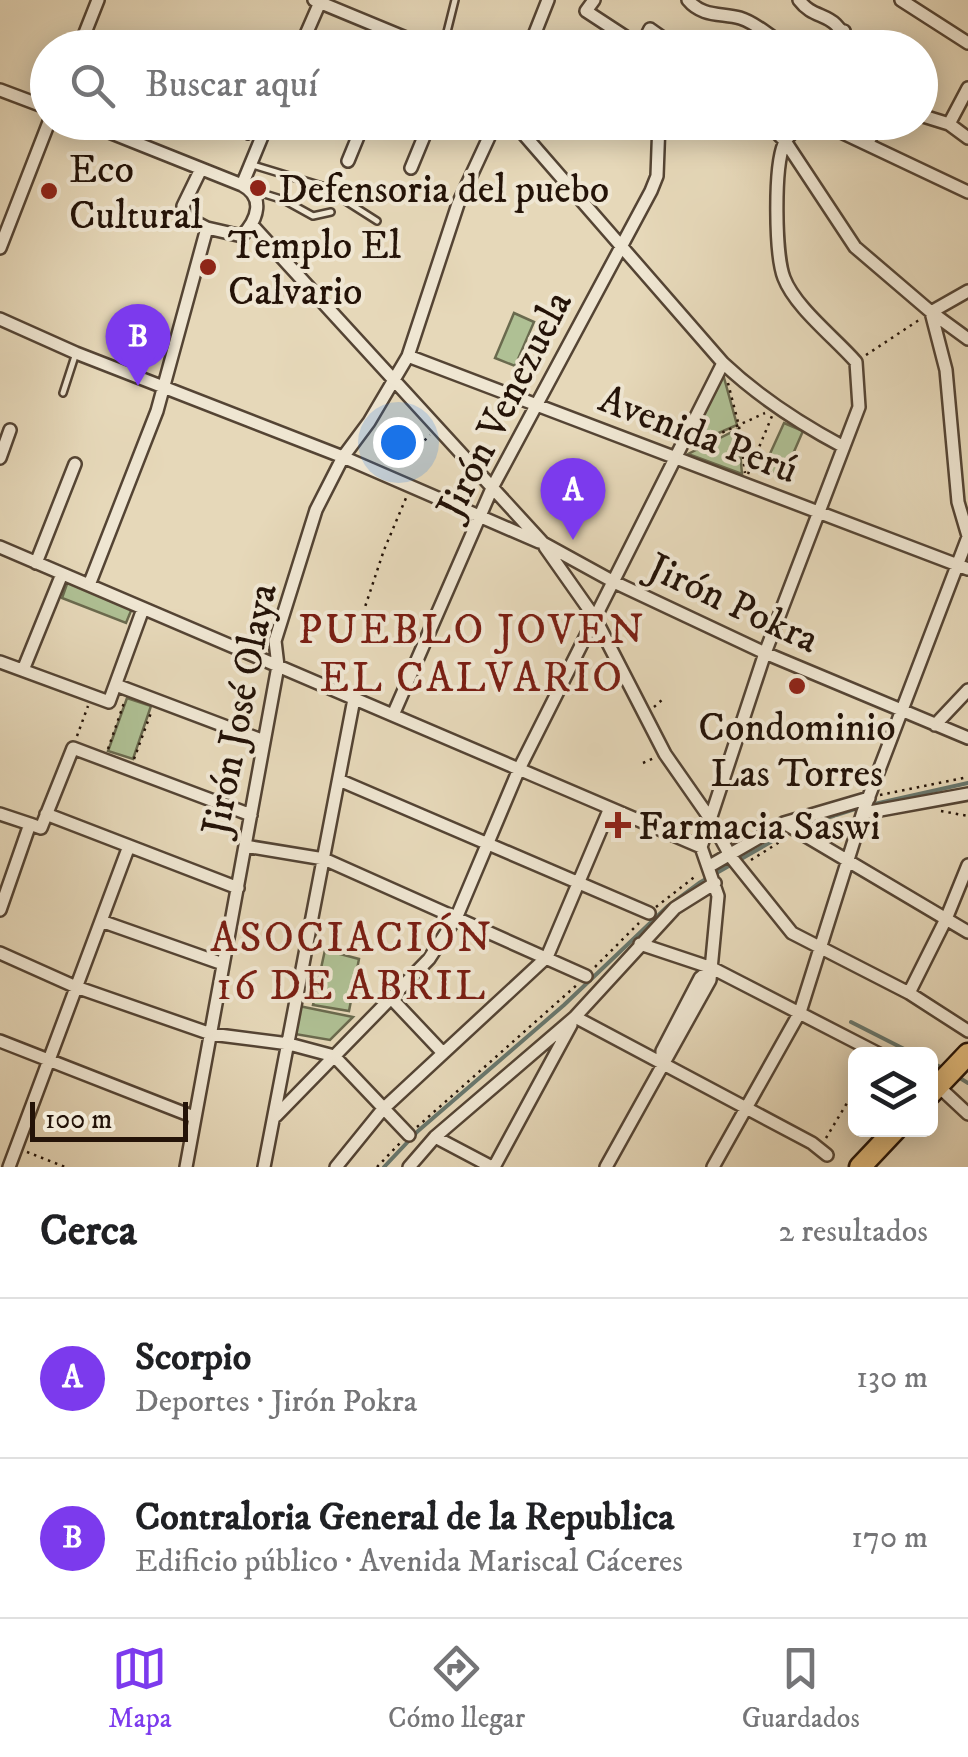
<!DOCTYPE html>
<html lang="es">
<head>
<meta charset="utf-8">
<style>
	body { margin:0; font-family:"IM FELL DW Pica",serif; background:#f6f6f6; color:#202124 }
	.controls { position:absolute; right:30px; bottom:30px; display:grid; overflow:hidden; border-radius:15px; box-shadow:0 5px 25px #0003 }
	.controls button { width:90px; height:90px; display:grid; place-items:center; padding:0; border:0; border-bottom:2px solid #e0e0e0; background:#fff; color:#202124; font:50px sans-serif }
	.scale { position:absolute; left:30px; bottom:25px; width:158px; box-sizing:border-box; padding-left:10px; border:5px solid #241308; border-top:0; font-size:28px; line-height:35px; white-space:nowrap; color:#241308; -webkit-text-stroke:8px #efe6d2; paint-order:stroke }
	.you { position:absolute; left:398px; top:442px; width:35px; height:35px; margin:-25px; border:8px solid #fff; border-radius:50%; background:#1a73e8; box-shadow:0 0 0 15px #1a73e833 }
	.badge { display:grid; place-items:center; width:65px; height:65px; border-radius:50%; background:#7c3aed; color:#fff; font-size:32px; font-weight:700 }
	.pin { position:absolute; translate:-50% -82px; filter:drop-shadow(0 2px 5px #0008) }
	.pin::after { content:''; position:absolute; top:52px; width:35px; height:30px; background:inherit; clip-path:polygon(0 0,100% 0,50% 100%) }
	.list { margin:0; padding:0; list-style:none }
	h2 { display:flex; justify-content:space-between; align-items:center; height:130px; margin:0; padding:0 40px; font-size:42px }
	h2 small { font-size:32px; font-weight:400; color:#757577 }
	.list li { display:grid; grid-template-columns:65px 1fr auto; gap:30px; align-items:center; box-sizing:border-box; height:160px; padding:0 40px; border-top:2px solid #e0e0e0 }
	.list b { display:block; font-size:38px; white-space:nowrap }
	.list p { margin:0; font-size:32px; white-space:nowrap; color:#757577 }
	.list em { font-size:32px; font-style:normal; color:#757577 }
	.icon { flex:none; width:55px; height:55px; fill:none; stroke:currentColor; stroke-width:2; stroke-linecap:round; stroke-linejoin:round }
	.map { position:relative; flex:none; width:968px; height:1167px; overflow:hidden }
	.search { position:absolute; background:#fff; box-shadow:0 5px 25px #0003; left:30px; right:30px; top:30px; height:110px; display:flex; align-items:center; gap:25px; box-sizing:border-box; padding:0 35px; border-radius:55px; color:#757577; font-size:38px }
	.sheet { height:450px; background:#fff }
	nav { display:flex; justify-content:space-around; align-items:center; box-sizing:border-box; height:140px; border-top:2px solid #e0e0e0; background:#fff; font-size:28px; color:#757577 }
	nav a { display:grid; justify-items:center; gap:5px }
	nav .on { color:#7c3aed }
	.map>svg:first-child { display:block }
</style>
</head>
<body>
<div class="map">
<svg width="968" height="1167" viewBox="0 0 968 1167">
	<rect width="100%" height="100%" fill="#e6d8b9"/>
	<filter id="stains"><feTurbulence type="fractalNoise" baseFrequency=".002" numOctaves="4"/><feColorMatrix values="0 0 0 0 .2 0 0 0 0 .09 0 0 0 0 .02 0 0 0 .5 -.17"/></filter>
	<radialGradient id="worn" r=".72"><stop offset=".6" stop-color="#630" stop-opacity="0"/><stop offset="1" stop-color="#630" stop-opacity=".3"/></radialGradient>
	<!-- green -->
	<path fill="#afc094" stroke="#6a6a4e" stroke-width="2.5" d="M 514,313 L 534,322 L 515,366 L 495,358 Z
		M 723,374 L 737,425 L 689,446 Z
		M 784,423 L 803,431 L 783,477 L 763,469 Z
		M 738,429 L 742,474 L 688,454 Z
		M 68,581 L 133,606 L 126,623 L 62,598 Z
		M 127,698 L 151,706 L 133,759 L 108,751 Z
		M 325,950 L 359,959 L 349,1011 L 313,1005 Z
		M 299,1006 L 353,1017 L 330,1040 L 295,1034 Z"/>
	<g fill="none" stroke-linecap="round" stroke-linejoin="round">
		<!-- stream -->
		<path stroke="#68776d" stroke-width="4" d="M 870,805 L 968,783
			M 799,827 L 861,807
			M 851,1022 L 914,1054
			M 930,1062 L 943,1068
			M 955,1075 L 968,1083
			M 384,1167 L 418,1131 L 564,1005 L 668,906 L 699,883 L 790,831"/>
		<defs>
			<path id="lane" d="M 443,48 L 455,0
				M 221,122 L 248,136
				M 253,165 L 322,186 L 377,221
				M 255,191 L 284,200 L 313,216 L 331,212
				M 63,393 L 75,356"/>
			<path id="street" d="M 314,0 L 430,48
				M 594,0 L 586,11 L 641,47
				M 688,0 C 702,17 721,13 740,18 C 761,24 777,46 797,48
				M 799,0 C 816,23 836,8 849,48
				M 901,0 L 968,43
				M 641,47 L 650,29 L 677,48
				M 79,48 L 98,0
				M 300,48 L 321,0
				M 529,48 L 548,0
				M 809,48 L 823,45 L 844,31
				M 0,90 L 48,108
				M 920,115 L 949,124 L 968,138
				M 84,122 L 242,185 C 265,197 258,219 242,236 L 207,228 L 186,217 L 183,206 L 201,169
				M 513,122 L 723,363 C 759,397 799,423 842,446
				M 766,122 L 785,141 L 855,247 L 931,312 L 968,339
				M 812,122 L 841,132 L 968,192
				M 949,124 L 968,88
				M 867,144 L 879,122
				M 348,161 L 364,122
				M 411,168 L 430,122
				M 242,185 L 268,122
				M 252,225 L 543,543 L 614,582 L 765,653 L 968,738
				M 0,248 L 49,122
				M 931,312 L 946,370 L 958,502 L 968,536
				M 931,312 L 968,291
				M 0,319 L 76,353 L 343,457 L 539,542
				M 408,356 L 968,569
				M 0,458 L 10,430
				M 0,547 L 701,847
				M 545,547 L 595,618 L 665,754 L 709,817 L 731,857 L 792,933 L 909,993 L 968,1031
				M 36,563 L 75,464
				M 89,585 L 157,411 L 207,228
				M 0,662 L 109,702 L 143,609
				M 23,670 L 62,574
				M 116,685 L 264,741
				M 393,715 L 493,486 L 651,191 L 657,176 L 659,122
				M 935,725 L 968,690
				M 339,780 L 649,913
				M 864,813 L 968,794
				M 0,814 L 30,824
				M 46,814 L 238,888
				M 784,823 L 968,932
				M 245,846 L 324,859 L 586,976
				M 708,867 L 784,823 L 869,798
				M 0,910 L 30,824 L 41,828 L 73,748 L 251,815
				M 101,921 L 223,964
				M 640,944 L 712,968 L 879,1054
				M 0,953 L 76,987 L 211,1034 L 289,1044 L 334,1056 L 409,1135
				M 909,993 L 946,919 L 968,865
				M 391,998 L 443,1053
				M 575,1017 L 812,1143 L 827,1155
				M 0,1041 L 194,1117
				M 662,1064 L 662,1051 L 700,978 L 712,968
				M 938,1086 L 968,1114
				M 276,1116 L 429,959 L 457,916 L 519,769 L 723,363
				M 435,1137 L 492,1167
				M 9,1167 L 129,846
				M 186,1167 L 278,666 L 275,641 L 316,510 L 343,457 L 369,422 L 408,356 L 458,204 L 496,122
				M 264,1167 L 354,699
				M 336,1167 L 383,1109 L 547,957 L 610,808
				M 409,1167 L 435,1137 L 575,1017 L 675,908 L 715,883
				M 494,1167 L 571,1025
				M 606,1167 L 710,980 L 718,896 L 701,847 L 765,653 L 859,407 L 856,362 C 835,338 795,307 784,278 C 775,255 774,167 784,144 C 788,135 797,128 806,122
				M 713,1167 L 800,1012 L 863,812 L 968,537"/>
			<path id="highway" d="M 930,1094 L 968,1054
				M 860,1167 L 895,1130"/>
		</defs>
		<!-- lane casing -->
		<use href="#lane" stroke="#544434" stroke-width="10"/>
		<!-- street casing -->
		<use href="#street" stroke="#544434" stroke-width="16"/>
		<!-- highway casing -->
		<use href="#highway" stroke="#241308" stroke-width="25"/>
		<!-- path -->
		<path stroke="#241308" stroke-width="2.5" stroke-dasharray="2.5 5" stroke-linecap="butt" d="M 866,355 L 922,318
			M 728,383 L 739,426 L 745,473
			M 695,445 L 765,413
			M 414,451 L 430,435
			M 748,474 L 772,416
			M 363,613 L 384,550 L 406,498
			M 654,707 L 663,699
			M 77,736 L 88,706
			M 108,749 L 125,700
			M 134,759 L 152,710
			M 643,763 L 654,758
			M 880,795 L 968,777
			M 941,811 L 968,816
			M 751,860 L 786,838
			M 656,907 L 697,875
			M 595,967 L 639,923
			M 417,1127 L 579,983
			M 826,1138 L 856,1088
			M 27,1152 L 65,1167
			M 377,1167 L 400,1143"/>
		<!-- lane -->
		<use href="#lane" stroke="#efe6d2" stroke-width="5"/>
		<!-- street -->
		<use href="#street" stroke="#efe6d2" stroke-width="11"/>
		<!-- highway -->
		<use href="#highway" stroke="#e3bc7c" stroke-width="20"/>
	</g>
	<!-- markers -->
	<g fill="#8f2418" stroke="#efe6d2" stroke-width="4">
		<circle cx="258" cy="188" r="10"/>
		<circle cx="49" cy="191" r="10"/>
		<circle cx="208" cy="267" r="10"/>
		<circle cx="797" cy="686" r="10"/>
		<path d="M613 810h10v10h10v10h-10v10h-10v-10h-10v-10h10z"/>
	</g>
	<g text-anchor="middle" stroke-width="8" stroke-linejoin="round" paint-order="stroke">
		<!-- poi labels -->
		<g font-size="40" fill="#241308" stroke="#efe6d2" text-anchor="start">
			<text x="69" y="182">Eco<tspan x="69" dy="46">Cultural</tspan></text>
			<text x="278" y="202">Defensoria del puebo</text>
			<text x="228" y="258">Templo El<tspan x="228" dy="46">Calvario</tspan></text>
			<text x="797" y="740" text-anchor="middle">Condominio<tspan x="797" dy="46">Las Torres</tspan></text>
			<text x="638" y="839">Farmacia Saswi</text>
		</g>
		<!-- street labels -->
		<g font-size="40" fill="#241308" stroke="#efe6d2">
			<text transform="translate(503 404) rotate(-63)" y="14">Jirón Venezuela</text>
			<text transform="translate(699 433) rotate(21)" y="14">Avenida Perú</text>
			<text transform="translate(734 602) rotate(25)" y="14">Jirón Pokra</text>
			<text transform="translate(238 709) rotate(-79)" y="14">Jirón José Olaya</text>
		</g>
		<!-- neighbourhood labels -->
		<g font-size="42" letter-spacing="2.5" fill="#7a1f14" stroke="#efe6d2">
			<text x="472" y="643">PUEBLO JOVEN<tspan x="472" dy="48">EL CALVARIO</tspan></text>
			<text x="352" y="951">ASOCIACIÓN<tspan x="352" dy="48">16 DE ABRIL</tspan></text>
		</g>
	</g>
	<rect width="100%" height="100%" filter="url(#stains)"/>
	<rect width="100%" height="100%" fill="url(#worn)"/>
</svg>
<div class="controls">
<button><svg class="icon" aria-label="layers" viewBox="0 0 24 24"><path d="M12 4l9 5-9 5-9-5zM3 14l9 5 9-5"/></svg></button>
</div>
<div class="scale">100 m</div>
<div class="you"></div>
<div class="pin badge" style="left:573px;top:540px">A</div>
<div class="pin badge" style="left:138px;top:386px">B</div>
<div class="search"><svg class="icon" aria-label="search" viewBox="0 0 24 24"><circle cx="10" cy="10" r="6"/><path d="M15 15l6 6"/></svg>Buscar aquí</div>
</div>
<section class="sheet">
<h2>Cerca<small>2 resultados</small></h2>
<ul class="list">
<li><span class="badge">A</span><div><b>Scorpio</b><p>Deportes · Jirón Pokra</p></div><em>130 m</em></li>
<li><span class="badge">B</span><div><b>Contraloria General de la Republica</b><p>Edificio público · Avenida Mariscal Cáceres</p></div><em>170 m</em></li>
</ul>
</section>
<nav>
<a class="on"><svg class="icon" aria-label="map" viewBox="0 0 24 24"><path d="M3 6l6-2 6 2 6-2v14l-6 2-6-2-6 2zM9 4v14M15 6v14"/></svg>Mapa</a>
<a><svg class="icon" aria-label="directions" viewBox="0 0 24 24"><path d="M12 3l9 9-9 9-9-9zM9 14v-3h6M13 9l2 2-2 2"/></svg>Cómo llegar</a>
<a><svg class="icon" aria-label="saved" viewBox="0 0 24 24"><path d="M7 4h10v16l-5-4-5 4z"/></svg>Guardados</a>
</nav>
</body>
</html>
